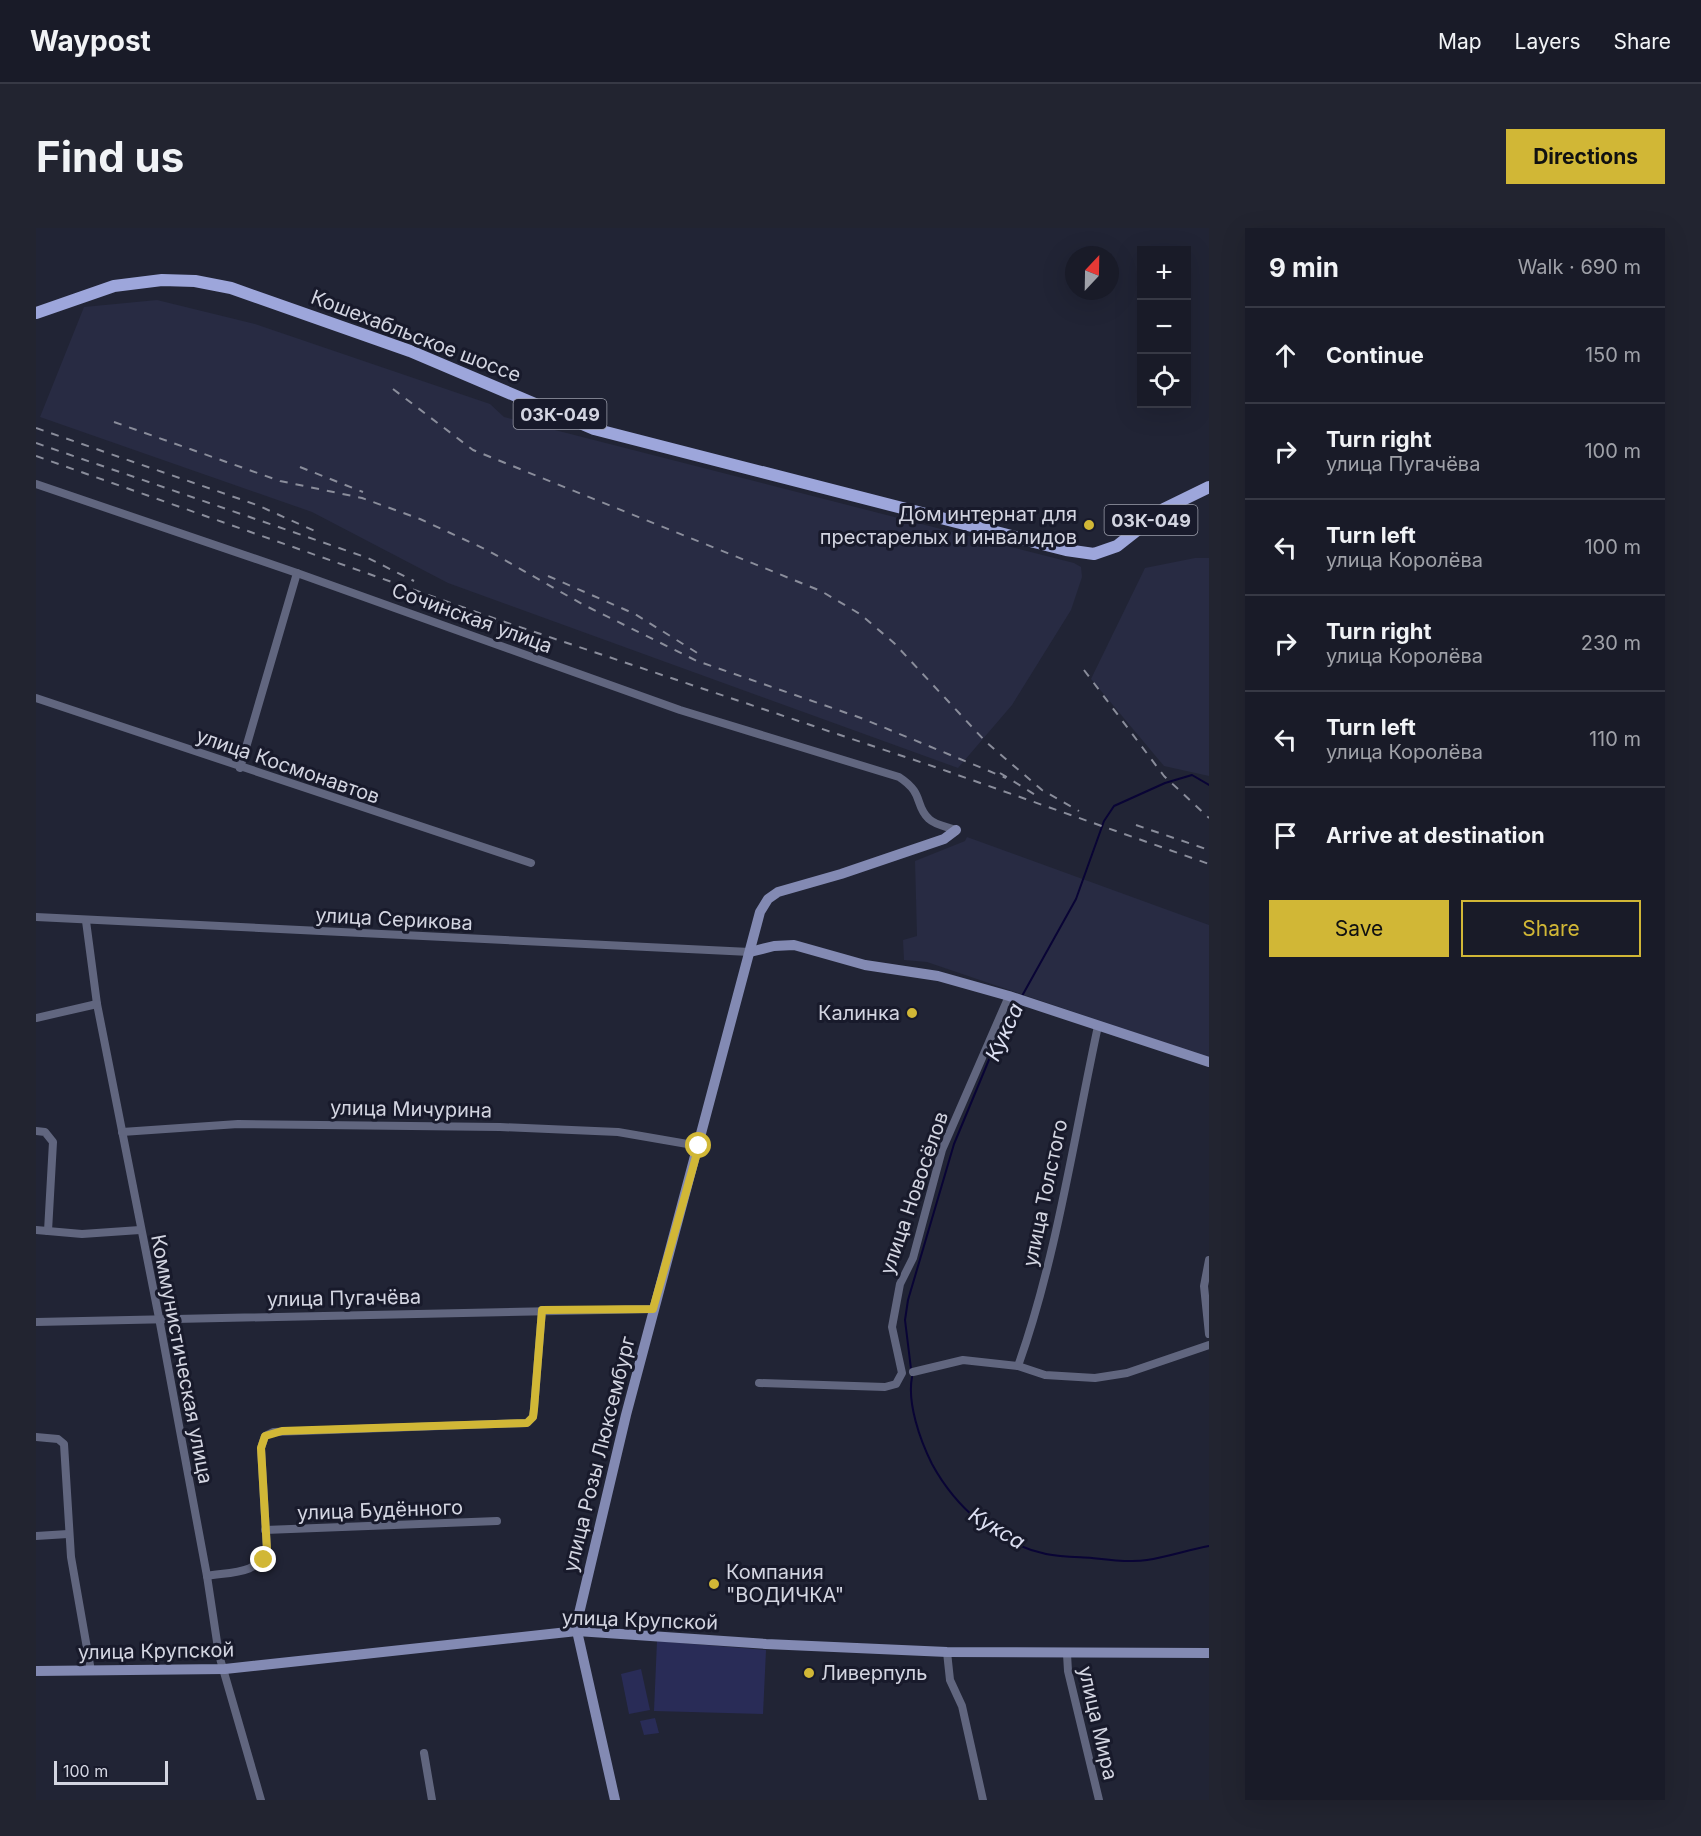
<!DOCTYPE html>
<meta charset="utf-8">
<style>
body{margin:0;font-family:Inter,sans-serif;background:#222430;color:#f1f3f6}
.controls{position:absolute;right:18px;top:18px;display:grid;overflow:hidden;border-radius:0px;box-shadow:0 6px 24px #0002}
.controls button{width:54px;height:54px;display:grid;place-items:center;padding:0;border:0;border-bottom:2px solid #373945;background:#191b28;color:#f1f3f6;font:30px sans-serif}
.compass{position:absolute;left:1029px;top:18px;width:54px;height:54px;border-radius:50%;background:#191b28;box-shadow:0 6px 24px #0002;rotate:22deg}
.scale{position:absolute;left:18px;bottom:15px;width:114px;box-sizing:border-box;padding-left:6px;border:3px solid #d3d5e1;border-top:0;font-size:16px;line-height:21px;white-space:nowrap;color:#d3d5e1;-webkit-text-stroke:4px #181a2b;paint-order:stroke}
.stop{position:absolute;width:18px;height:18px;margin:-14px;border:4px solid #d1b736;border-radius:50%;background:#fff}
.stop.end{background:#d1b736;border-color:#fff;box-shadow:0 2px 6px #0008}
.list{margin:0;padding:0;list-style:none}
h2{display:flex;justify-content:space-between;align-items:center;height:78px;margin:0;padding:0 24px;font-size:26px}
h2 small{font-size:20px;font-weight:400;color:#9fa1a8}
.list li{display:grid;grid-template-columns:39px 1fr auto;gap:18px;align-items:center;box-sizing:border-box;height:96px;padding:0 24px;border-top:2px solid #373945}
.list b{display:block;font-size:22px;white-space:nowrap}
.list p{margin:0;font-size:20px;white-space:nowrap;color:#9fa1a8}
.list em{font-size:20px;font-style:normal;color:#9fa1a8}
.actions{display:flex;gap:12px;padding:18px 24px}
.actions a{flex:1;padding:14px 0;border:2px solid #d1b736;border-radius:0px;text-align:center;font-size:21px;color:#d1b736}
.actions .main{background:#d1b736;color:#111}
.icon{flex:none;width:33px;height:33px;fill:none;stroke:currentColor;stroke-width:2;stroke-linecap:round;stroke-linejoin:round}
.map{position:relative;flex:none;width:1173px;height:1572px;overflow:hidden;border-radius:0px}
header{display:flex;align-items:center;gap:36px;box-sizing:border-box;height:84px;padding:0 30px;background:#191b28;border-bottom:2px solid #373945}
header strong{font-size:28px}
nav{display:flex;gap:33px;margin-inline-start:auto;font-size:21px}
.intro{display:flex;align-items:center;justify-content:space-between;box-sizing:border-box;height:144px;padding:0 36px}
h1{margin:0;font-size:42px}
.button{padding:15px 27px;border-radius:0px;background:#d1b736;color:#111;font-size:21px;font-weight:700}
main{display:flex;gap:36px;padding:0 36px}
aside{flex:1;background:#191b28;border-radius:0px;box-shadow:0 6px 24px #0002}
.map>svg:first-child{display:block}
.built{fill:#282b43}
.green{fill:#292c57}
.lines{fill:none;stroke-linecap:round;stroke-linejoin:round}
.stream{stroke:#090435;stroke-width:2}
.street{stroke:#61667f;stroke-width:8}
.secondary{stroke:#838ab3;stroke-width:10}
.primary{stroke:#9da6db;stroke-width:12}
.rail{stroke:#8a8d9b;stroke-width:2;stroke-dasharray:8 8;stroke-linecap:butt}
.route{stroke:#d1b736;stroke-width:8}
.poi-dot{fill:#d1b736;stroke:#181a2b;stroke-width:2}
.labels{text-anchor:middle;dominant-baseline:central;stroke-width:6;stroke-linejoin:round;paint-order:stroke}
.shield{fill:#181a2b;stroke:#9b9daa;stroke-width:1.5}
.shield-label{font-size:18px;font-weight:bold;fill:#d3d5e1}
.street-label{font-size:20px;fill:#d3d5e1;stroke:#181a2b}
.poi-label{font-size:20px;fill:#d3d5e1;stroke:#181a2b;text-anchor:end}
.water-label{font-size:21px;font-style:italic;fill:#dee1f3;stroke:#181a2b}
</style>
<header>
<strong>Waypost</strong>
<nav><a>Map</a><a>Layers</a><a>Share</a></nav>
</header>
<div class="intro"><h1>Find us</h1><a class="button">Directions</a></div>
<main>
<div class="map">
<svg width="1173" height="1572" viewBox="0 0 1173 1572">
<rect width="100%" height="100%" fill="#212435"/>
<g class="built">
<path d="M121,72L219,96L454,176L468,189L1038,335L1045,339L1046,349L1035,382L976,477L922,540L412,355L276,284L4,189L48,79Z"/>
<path d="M1159,330H1173V548L1128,538L1055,451L1109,340Z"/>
<path d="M931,609L1173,697V830L891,734L868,732L867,712L881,708L879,633L929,613Z"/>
</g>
<g class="green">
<path d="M621,1413L730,1422L727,1486L618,1483Z"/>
<path d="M605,1441L614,1482L593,1486L585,1446Z"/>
<path d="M619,1490L623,1505L608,1507L604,1493Z"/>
</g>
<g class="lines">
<g class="stream">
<path d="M986,768L1040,671L1068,593L1078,578L1129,555L1156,547L1173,557"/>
<path d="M875,1141L869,1092L872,1072L918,916L957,822L980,775"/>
<path d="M876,1149C871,1175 884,1212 896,1236C920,1280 960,1315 1010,1326C1025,1329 1041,1329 1056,1330C1073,1332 1094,1335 1111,1332C1131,1329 1152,1322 1173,1318"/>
</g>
<g class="street">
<path d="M0,256L261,345L644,482L863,549C889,566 878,577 893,591C899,597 912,599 920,602"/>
<path d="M0,470L495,635"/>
<path d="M204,540L261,345"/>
<path d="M0,689L714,724"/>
<path d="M50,693L61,776L123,1090L171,1348L183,1427L225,1572"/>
<path d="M0,790L61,776"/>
<path d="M0,903L9,904L17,914L12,1003"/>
<path d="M86,904L202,896L464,899L582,904L663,918"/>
<path d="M0,1002L46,1006L104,1002"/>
<path d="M1173,1032L1168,1058L1173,1106"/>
<path d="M0,1094L617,1081"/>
<path d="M982,1138C1020,1032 1038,909 1062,798"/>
<path d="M877,1144L927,1132L982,1138L1009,1147L1059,1150L1091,1145L1173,1117"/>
<path d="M723,1155L849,1159L860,1156L866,1145L856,1099L864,1056L877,1030L906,922L973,768"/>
<path d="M0,1209L22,1211L28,1216L35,1329L55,1443"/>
<path d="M229,1302L461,1293"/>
<path d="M0,1308L32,1306"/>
<path d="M171,1348C193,1344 224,1346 231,1322L225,1220L229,1208L237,1204L491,1195L497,1189L498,1181L506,1082"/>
<path d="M911,1424L914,1452L926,1478L947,1572"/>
<path d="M1031,1426L1032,1443L1063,1572"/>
<path d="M388,1525L396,1572"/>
</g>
<g class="secondary">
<path d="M714,724L738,718L758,717L829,737L902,748L973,768L1173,834"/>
<path d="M0,1443L189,1441L541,1403L730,1416L911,1424L1173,1425"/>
<path d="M579,1572L541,1403V1394L590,1187L724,684L732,671L742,664L805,646L908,611L920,602"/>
</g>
<path class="primary" d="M0,85L78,58L126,52L159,53L195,60L374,123L558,201L1030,322L1058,326L1081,318L1128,281L1173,259"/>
<g class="rail">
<path d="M357,161L437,222L785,363L824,386L858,415L950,514L1006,562L1043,583"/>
<path d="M78,194L244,253L326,270L384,291L451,322L546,376L661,433L825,490L970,550"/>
<path d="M0,200L221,277L281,304"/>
<path d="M0,215L332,330L378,353"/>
<path d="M0,228L463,392L902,540L1173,636"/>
<path d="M264,239L327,264"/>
<path d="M512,348L599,386L663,426"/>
<path d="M1048,442L1128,548L1173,590"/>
<path d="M964,545L1001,568"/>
<path d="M1100,597L1173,622"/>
</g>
</g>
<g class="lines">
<path class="route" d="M228,1332L231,1322L225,1220L229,1208L246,1203L491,1195L497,1189L498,1181L506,1082L617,1081L663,918"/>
</g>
<g class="poi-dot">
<circle cx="1053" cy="297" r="6"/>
<circle cx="876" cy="785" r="6"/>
<circle cx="678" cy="1356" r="6"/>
<circle cx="773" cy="1445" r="6"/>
</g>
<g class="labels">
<g class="shield">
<rect x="477.5" y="171" width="93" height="30" rx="4.5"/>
<rect x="1068.5" y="277" width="93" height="30" rx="4.5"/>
</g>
<g class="shield-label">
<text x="524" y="186">03К-049</text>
<text x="1115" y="292">03К-049</text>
</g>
<g class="street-label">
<text transform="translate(380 108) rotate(21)">Кошехабльское шоссе</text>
<text transform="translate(436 390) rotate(20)">Сочинская улица</text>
<text transform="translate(252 538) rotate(19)">улица Космонавтов</text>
<text transform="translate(358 691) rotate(3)">улица Серикова</text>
<text transform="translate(375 881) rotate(1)">улица Мичурина</text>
<text transform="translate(878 965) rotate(-71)">улица Новосёлов</text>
<text transform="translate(1009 965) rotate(-78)">улица Толстого</text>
<text transform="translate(308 1070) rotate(-1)">улица Пугачёва</text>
<text transform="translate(146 1131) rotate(79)">Коммунистическая улица</text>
<text transform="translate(563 1226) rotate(-76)">улица Розы Люксембург</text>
<text transform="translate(344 1282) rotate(-2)">улица Будённого</text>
<text transform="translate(604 1392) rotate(2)">улица Крупской</text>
<text transform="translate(120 1423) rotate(-1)">улица Крупской</text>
<text transform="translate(1062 1495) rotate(77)">улица Мира</text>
</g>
<g class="poi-label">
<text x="1041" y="286">Дом интернат для<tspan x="1041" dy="23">престарелых и инвалидов</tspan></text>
<text x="864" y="785">Калинка</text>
<text x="690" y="1344" text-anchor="start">Компания<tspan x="690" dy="23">"ВОДИЧКА"</tspan></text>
<text x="785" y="1445" text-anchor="start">Ливерпуль</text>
</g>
<g class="water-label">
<text transform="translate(968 804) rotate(-65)">Кукса</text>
<text transform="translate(961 1300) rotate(31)">Кукса</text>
</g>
</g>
</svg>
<div class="controls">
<button>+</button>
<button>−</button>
<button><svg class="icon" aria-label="locate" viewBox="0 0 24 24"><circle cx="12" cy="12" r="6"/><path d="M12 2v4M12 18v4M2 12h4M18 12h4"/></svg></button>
</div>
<svg class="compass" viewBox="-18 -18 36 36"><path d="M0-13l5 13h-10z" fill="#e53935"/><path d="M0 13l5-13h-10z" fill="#9fa1a8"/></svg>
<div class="scale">100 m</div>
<div class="stop" style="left:663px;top:918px"></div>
<div class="stop end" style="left:228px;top:1332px"></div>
</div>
<aside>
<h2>9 min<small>Walk · 690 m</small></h2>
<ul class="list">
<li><svg class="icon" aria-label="ahead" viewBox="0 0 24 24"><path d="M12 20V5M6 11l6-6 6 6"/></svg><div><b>Continue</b></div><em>150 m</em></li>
<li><svg class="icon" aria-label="right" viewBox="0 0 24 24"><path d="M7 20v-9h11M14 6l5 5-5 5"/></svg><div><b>Turn right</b><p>улица Пугачёва</p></div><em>100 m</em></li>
<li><svg class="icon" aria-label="left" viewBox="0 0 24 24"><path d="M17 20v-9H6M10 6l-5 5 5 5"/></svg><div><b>Turn left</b><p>улица Королёва</p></div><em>100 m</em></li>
<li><svg class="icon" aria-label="right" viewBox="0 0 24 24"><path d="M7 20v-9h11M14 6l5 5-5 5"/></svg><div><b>Turn right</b><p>улица Королёва</p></div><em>230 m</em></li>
<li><svg class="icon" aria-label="left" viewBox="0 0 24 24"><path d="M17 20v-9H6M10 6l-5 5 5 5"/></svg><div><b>Turn left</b><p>улица Королёва</p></div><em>110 m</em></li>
<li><svg class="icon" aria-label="arrive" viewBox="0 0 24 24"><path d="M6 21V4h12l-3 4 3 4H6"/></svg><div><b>Arrive at destination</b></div></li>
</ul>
<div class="actions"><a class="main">Save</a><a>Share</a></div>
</aside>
</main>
